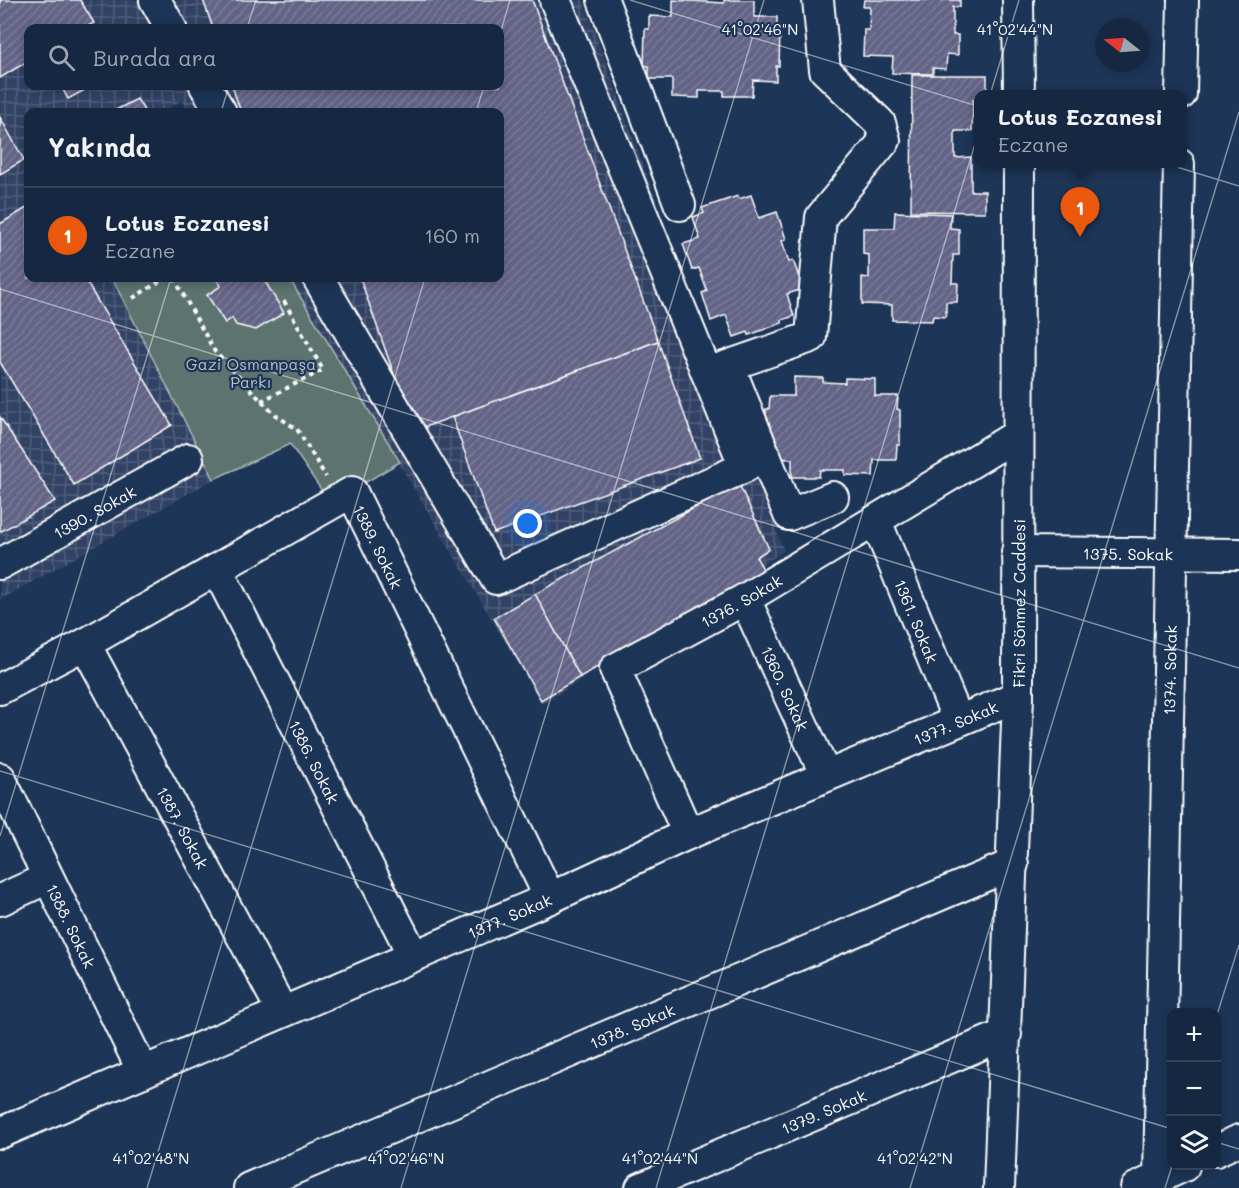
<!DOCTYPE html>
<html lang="tr">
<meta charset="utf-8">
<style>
body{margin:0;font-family:Mali,sans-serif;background:#23344c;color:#f1f3f6}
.controls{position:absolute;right:18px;bottom:18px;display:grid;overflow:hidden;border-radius:12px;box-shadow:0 3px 9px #0003}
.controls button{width:54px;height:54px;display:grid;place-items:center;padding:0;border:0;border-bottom:2px solid #35445a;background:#162841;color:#f1f3f6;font:30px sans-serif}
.compass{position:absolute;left:1095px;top:18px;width:54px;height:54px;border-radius:50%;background:#162841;box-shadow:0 3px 9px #0003;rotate:287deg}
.you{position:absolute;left:528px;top:524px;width:21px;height:21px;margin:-15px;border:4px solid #fff;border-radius:50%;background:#1a73e8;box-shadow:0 0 0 9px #1a73e833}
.badge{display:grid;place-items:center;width:39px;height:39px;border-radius:50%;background:#ea580c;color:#fff;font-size:20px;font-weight:700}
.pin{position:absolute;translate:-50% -50px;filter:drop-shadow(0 2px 3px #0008)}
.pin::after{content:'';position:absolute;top:32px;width:21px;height:18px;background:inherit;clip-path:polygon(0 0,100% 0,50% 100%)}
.popup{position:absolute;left:974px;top:90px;width:213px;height:78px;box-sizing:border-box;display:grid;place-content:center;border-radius:12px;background:#162841;filter:drop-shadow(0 2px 4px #0005);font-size:20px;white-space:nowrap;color:#9ea6b1}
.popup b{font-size:22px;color:#f1f3f6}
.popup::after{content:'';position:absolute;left:50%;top:100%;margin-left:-12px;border:12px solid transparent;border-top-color:#162841}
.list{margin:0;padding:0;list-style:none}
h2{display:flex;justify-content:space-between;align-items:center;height:78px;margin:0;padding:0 24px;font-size:26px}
h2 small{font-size:20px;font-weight:400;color:#9ea6b1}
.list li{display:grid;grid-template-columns:39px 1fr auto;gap:18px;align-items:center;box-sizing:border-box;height:96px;padding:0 24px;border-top:2px solid #35445a}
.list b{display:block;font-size:22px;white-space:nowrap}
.list p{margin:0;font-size:20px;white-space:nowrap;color:#9ea6b1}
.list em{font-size:20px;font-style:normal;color:#9ea6b1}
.icon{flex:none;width:33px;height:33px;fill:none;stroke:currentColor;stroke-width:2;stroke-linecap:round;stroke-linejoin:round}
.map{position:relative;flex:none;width:1239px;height:1188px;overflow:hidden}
.search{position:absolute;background:#162841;box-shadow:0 3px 9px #0003;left:24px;top:24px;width:480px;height:66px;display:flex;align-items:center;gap:15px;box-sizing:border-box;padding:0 21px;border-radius:12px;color:#9ea6b1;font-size:22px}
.panel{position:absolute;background:#162841;box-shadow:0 3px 9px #0003;left:24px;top:108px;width:480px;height:174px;border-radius:12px}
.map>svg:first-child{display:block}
.industrial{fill:url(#industrial-grid);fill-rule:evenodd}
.green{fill:#5b7370;stroke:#adb9b8;stroke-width:1.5}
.building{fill:url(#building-hatch);stroke:#fff;stroke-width:1.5}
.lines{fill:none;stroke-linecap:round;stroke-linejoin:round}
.minor-casing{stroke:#fff;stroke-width:34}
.path{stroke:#fff;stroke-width:4;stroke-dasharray:4.5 4.5;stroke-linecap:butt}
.minor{stroke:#1d3557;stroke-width:30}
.ticks{fill:none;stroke:#fff;stroke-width:1.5;stroke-opacity:0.45}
.labels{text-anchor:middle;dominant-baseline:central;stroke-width:4.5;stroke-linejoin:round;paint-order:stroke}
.park-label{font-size:16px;fill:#b5c0bf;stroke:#1d3557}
.street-label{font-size:16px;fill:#fff;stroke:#1d3557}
.ticks-label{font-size:15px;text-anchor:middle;fill:#fff;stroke:#1d3557;stroke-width:4.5;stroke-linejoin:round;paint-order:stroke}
</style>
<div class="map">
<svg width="1239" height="1188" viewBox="0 0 1239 1188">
<defs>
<pattern id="industrial-grid" width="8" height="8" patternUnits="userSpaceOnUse" patternTransform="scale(1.5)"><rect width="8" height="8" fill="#324365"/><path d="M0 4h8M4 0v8" fill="none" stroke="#515f7c"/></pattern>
<pattern id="building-hatch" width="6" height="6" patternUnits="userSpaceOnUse" patternTransform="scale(1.5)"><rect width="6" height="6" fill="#626386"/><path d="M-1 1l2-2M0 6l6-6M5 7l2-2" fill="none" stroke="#7a7a98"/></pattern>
</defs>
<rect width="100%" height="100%" fill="#1d3557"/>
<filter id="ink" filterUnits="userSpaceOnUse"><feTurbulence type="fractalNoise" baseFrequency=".0167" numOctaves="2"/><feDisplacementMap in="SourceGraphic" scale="12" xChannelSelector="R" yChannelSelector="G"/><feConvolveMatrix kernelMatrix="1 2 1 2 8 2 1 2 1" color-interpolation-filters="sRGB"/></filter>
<g filter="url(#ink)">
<path class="industrial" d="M0,0H583L784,551L542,704L289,278H500V112H190L182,100L162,112H28V278H112L214,479L0,600ZM28,28H500V86H28Z"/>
<path class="green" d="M112,278H289L400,462L361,485L324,494L290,444L214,479Z"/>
<g class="building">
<path d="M0,0H80L94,23L84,28H28V61L0,78Z"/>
<path d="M203,0H532L658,341L414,431L360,278H500V112H241L232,86H500V28H213Z"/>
<path d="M673,0L724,3V0H754V17H777V30H780L779,66H776V81L753,80L752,96H724V91H699V98L672,97V79H649V66H644L645,29H649V16L673,17Z"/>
<path d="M864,0H960V7H953V35H958V55L947,54L946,69L933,68V74L892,73L893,57L863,56L864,30H869L870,7H863Z"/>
<path d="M912,75H987V94H978V100H973L972,131H955V158L971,157V191H985V212L911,211Z"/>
<path d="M61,86H92L68,99Z"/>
<path d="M137,99L145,112H112Z"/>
<path d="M0,117L24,160L0,174Z"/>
<path d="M751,195L759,218L777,212L786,239L782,241L789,262L793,260L803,289L787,294L794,316L782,320V323L749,335L748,332L734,337L726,315L711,321L702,293L707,291L699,268L692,270L683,244L700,239L693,217L704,213L702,208L738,196L739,199Z"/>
<path d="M28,207V278H84L172,425L74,485L0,362V224Z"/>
<path d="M895,212L951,214L950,228L959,229V255H953L952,283H958L957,302H946V317L933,316L932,321L892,320V305L862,304V277L869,278V255L863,254V228H894Z"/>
<path d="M216,278H263L284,313L256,330L236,325L232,318L225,323L207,295L221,286Z"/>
<path d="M658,341L700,458L494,533L452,417Z"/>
<path d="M794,377L823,378V382L845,383V378L875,379V396H898L897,409L900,410V445H897L896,460H874L873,476L845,475V470H820L819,477H792V459L770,458L765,446L766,409H769L770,396H794Z"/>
<path d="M0,417L55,501L0,532Z"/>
<path d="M739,484L769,549L756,557L765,572L580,677L535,594Z"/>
<path d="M535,594L580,677L541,700L494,618Z"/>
</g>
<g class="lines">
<defs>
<g id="minor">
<path d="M155,0L171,28"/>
<path d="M603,0L680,205"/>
<path d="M1018,0L1019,94"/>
<path d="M205,86L221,112"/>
<path d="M1181,94L1183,0"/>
<path d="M318,278L496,579L745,467L555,0"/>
<path d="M729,366L789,515L833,497"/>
<path d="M707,373L811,337L821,217L885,140L880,123L825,70L818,0"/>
<path id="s1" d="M876,521L958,720"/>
<path id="s2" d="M1017,552L1239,554"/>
<path id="s3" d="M0,564L188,459"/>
<path id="s4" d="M217,569L413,955"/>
<path id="s5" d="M745,599L826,776"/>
<path id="s6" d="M85,644L282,1011"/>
<path id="s7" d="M0,689L85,644L352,492L550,898"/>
<path id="s8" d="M0,778L143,1072"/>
<path id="s9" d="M688,834L615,669L745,599L1017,435"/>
<path d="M0,900L48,878"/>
<path id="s10" d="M0,1133L550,898L688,834L1018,696"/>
<path d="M1216,1151L1239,1140"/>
<path id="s11" d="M1159,1177L1179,164"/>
<path id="s12" d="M249,1188L1013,864"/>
<path id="s13" d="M641,1188L1006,1034"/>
<path id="s14" d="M999,1188L1018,696L1019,164"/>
<path d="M1136,1188L1184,1166"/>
</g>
</defs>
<use href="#minor" class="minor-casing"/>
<g class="path">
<path d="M174,278L215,352L274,414L297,429L326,477"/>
<path d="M133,298L165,278"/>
<path d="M261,401L323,370L284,301"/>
</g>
<use href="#minor" class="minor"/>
</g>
</g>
<path class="ticks" d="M630,0L1239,186M0,4L1,0M247,28L256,0M500,34L510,0M221,112L229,86M476,112L484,86M0,289L1239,668M0,771L1172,1129M0,836L171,278M1216,1018L1239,945M1216,1142L1239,1149M147,1188L425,278M401,1188L764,0M656,1188L1019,0M910,1188L1239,112M1165,1188L1172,1166"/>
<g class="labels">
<g class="park-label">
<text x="251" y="363">Gazi Osmanpaşa<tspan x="251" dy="18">Parkı</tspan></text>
</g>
<g class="street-label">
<text stroke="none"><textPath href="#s3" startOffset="108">1390. Sokak</textPath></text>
<text stroke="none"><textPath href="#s7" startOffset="464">1389. Sokak</textPath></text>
<text stroke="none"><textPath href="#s2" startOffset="111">1375. Sokak</textPath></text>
<text stroke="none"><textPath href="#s9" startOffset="324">1376. Sokak</textPath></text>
<text stroke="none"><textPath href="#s14" startOffset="585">Fikri Sönmez Caddesi</textPath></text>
<text stroke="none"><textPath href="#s1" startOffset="108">1361. Sokak</textPath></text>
<text stroke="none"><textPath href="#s11" startOffset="507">1374. Sokak</textPath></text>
<text stroke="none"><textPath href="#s5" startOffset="98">1360. Sokak</textPath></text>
<text stroke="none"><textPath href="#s10" startOffset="1040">1377. Sokak</textPath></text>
<text stroke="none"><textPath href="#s4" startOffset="216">1386. Sokak</textPath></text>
<text stroke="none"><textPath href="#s6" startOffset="208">1387. Sokak</textPath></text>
<text stroke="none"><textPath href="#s10" startOffset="554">1377. Sokak</textPath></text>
<text stroke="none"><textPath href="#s8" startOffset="164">1388. Sokak</textPath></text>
<text stroke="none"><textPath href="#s12" startOffset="416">1378. Sokak</textPath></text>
<text stroke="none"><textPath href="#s13" startOffset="198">1379. Sokak</textPath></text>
</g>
</g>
<g class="ticks-label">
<text x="760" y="35">41°02'46"N</text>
<text x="1015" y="35">41°02'44"N</text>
<text x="151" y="1164">41°02'48"N</text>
<text x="406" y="1164">41°02'46"N</text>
<text x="660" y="1164">41°02'44"N</text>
<text x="915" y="1164">41°02'42"N</text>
</g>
</svg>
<div class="controls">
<button>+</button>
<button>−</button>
<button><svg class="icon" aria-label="layers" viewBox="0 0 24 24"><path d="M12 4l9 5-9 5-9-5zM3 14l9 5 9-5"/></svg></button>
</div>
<svg class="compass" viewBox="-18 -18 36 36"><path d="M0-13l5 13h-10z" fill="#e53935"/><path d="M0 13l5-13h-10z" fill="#9ea6b1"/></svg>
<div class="you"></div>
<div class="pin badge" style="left:1080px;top:237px">1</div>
<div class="popup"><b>Lotus Eczanesi</b>Eczane</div>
<div class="search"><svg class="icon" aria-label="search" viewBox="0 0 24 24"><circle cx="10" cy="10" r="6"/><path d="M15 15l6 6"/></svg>Burada ara</div>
<section class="panel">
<h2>Yakında<small></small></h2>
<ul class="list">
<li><span class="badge">1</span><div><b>Lotus Eczanesi</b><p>Eczane</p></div><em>160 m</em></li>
</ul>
</section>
</div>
